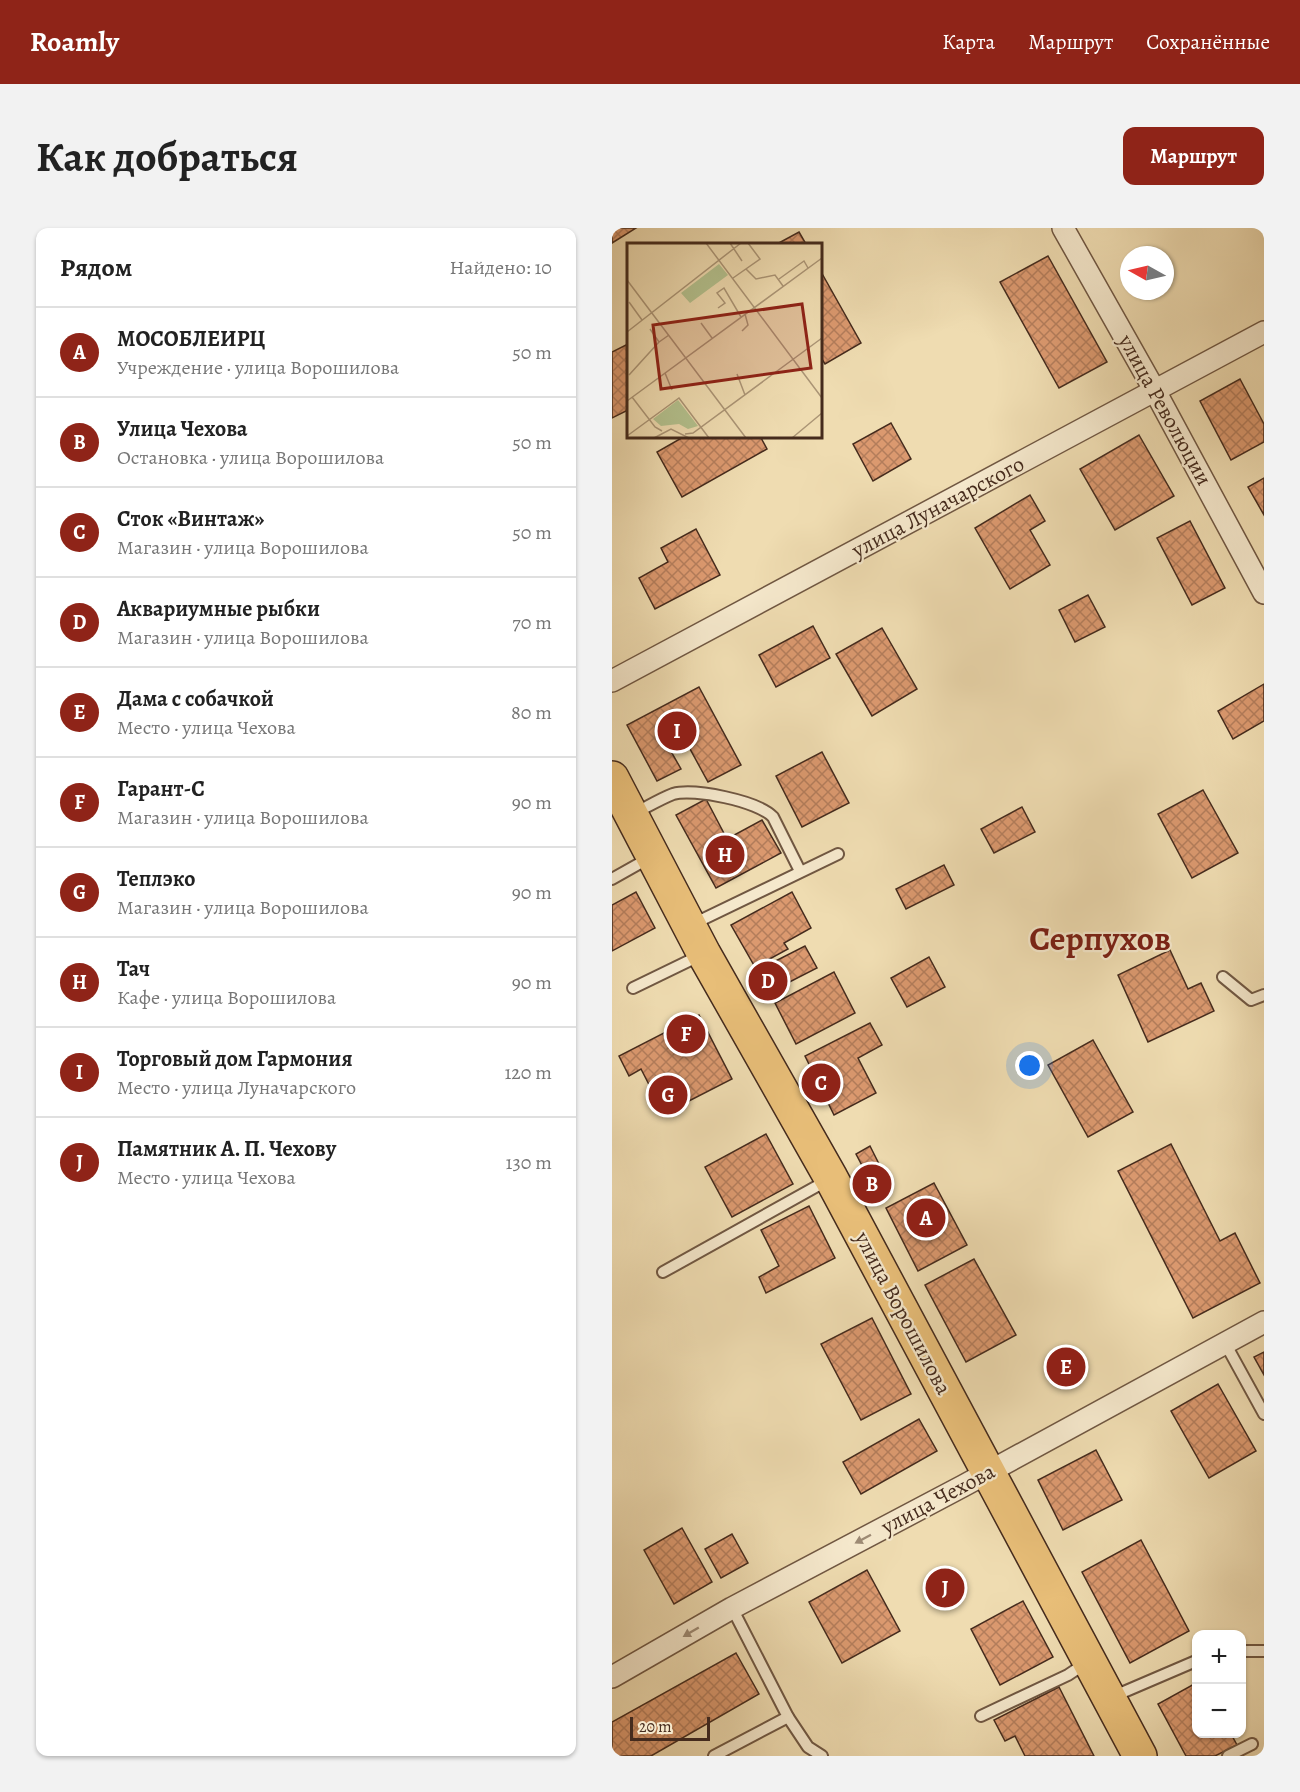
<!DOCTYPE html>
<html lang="ru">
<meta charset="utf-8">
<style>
body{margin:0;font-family:Alegreya,serif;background:#f2f2f2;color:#222}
.controls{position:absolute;right:18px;bottom:18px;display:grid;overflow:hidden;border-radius:12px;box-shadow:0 2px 4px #0004}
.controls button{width:54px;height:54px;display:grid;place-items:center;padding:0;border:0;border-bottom:2px solid #e0e0e0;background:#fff;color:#222;font:30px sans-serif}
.compass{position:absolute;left:508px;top:18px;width:54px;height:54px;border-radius:50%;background:#fff;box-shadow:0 2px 4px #0004;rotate:278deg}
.scale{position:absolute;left:18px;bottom:15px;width:80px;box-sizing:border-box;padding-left:6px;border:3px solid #452b1d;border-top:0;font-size:16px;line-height:21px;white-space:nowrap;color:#452b1d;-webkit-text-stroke:4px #f5e8cc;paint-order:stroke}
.you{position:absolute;left:418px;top:838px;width:21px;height:21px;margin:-15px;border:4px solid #fff;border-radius:50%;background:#1a73e8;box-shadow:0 0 0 9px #1a73e833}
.badge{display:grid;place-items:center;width:39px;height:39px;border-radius:50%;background:#8f2418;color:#fff;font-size:20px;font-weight:700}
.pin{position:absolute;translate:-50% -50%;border:3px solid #fff;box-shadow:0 2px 6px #0006}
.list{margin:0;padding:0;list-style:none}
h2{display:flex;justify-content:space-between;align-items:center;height:78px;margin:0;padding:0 24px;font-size:26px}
h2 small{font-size:20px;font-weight:400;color:#767676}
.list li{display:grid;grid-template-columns:39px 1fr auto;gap:18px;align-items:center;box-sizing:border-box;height:90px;padding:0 24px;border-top:2px solid #e0e0e0}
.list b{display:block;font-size:22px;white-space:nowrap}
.list p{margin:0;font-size:20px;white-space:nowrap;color:#767676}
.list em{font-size:20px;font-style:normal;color:#767676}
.map{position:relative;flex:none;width:652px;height:1528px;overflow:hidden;border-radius:12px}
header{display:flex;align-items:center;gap:36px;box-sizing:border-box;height:84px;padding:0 30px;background:#8f2418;color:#fff}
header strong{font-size:28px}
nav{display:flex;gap:33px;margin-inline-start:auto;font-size:21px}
.intro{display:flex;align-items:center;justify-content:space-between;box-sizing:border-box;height:144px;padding:0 36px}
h1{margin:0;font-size:42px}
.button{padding:15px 27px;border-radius:12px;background:#8f2418;color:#fff;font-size:21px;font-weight:700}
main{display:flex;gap:36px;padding:0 36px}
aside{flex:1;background:#fff;border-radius:12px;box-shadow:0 2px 4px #0004}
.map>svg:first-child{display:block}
.building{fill:url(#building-cross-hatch);stroke:#452b1d;stroke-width:1.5}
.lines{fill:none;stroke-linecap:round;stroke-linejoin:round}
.service-casing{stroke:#705742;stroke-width:14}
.minor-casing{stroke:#705742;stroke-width:24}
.primary-casing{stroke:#452b1d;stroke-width:36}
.service{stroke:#f5e8cc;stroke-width:10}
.minor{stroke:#f5e8cc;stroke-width:21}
.primary{stroke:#e8be78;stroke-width:33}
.oneway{fill:#9d8a74}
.labels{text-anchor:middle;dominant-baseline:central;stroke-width:4.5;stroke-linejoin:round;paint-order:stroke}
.street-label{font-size:22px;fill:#452b1d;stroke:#f5e8cc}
.town-label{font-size:34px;font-weight:bold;fill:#7a1f14;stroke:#f5e8cc}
.inset-road{fill:none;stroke:#ab9576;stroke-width:1.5}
.view{fill:#8f2418;fill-opacity:0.15;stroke:#8f2418;stroke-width:3}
.inset-edge{fill:none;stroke:#452b1d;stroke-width:3}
</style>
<header>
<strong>Roamly</strong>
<nav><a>Карта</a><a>Маршрут</a><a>Сохранённые</a></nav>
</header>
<div class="intro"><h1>Как добраться</h1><a class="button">Маршрут</a></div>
<main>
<aside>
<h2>Рядом<small>Найдено: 10</small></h2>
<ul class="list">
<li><span class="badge">A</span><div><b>МОСОБЛЕИРЦ</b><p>Учреждение · улица Ворошилова</p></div><em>50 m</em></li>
<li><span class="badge">B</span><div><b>Улица Чехова</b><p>Остановка · улица Ворошилова</p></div><em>50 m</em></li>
<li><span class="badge">C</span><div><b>Сток «Винтаж»</b><p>Магазин · улица Ворошилова</p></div><em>50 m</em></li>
<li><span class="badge">D</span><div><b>Аквариумные рыбки</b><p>Магазин · улица Ворошилова</p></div><em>70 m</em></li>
<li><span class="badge">E</span><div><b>Дама с собачкой</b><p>Место · улица Чехова</p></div><em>80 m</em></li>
<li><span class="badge">F</span><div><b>Гарант-С</b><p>Магазин · улица Ворошилова</p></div><em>90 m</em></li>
<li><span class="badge">G</span><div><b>Теплэко</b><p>Магазин · улица Ворошилова</p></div><em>90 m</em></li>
<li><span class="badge">H</span><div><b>Тач</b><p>Кафе · улица Ворошилова</p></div><em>90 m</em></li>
<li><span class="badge">I</span><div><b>Торговый дом Гармония</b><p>Место · улица Луначарского</p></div><em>120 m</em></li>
<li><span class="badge">J</span><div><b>Памятник А. П. Чехову</b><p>Место · улица Чехова</p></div><em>130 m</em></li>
</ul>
</aside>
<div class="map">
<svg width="652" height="1528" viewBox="0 0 652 1528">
<defs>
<pattern id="building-cross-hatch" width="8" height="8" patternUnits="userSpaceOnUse" patternTransform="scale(1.5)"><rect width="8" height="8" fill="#db996f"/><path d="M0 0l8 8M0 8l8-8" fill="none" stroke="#b37d5b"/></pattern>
</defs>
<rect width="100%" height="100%" fill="#efdcb1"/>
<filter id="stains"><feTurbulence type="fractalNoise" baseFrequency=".00333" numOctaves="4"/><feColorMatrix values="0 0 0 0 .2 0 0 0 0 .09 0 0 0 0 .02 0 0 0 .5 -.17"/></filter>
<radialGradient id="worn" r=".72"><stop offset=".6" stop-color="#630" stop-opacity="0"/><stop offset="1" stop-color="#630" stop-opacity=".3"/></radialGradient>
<g class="building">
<path d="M0,0H24L0,15Z"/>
<path d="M187,4L194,16H165Z"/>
<path d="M436,28L495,134L447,160L388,54Z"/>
<path d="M208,42L249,115L213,136L208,128Z"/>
<path d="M16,116V182L0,190V124Z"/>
<path d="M628,151L652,196V214L619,232L588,173Z"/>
<path d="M279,195L299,231L261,253L241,216Z"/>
<path d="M527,207L562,268L503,302L468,241Z"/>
<path d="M73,208H148L155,221L70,269L45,224Z"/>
<path d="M652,250V287L636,259Z"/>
<path d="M418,267L433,293L418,302L438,337L398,361L363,300Z"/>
<path d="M578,293L613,360L580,377L545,310Z"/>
<path d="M84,301L108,347L43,381L27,350L56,334L49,320Z"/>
<path d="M476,367L493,399L463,414L447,382Z"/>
<path d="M201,398L218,430L164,459L147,427Z"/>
<path d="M270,400L305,461L260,488L224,426Z"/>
<path d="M652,456V493L621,511L606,483Z"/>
<path d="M87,459L129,537L96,554L72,510L56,518L69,541L45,553L15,497Z"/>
<path d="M210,524L237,575L190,599L164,548Z"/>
<path d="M591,562L626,625L580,650L546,586Z"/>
<path d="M94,571L115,611L150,592L169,625L104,660L64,587Z"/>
<path d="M410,579L423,604L382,625L369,601Z"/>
<path d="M332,637L342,657L294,681L284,661Z"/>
<path d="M24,664L43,700L0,723V677Z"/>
<path d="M180,664L199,700L172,715L176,721L143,739L119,697Z"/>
<path d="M193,718L205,740L156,765L144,743Z"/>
<path d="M558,722L576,761L589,755L602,783L536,814L506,747Z"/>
<path d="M317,729L333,759L295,779L279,750Z"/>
<path d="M222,744L243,785L184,816L163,775Z"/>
<path d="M87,787L120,851L73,875L70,870L49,880L29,841L17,848L7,828Z"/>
<path d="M258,795L270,817L246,830L264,865L222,887L193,828Z"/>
<path d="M481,812L521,884L476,909L436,837Z"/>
<path d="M154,906L181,956L120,989L93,939Z"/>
<path d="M559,916L608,1013L623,1005L648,1055L581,1090L506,943Z"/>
<path d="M258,918L269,940L255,947L244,926Z"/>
<path d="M322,955L355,1017L306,1043L274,980Z"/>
<path d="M197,978L223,1030L154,1065L147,1049L167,1038L149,1002Z"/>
<path d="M362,1031L404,1107L354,1134L313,1057Z"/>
<path d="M260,1090L299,1166L249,1192L209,1116Z"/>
<path d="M652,1124V1147L642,1129Z"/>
<path d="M606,1156L644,1223L597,1250L559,1183Z"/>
<path d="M307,1191L325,1223L249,1266L231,1234Z"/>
<path d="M484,1222L510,1272L451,1302L426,1252Z"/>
<path d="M70,1300L100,1354L62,1376L32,1322Z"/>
<path d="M120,1306L136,1335L109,1350L93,1321Z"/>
<path d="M529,1312L577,1403L518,1435L470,1344Z"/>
<path d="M255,1342L288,1403L230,1435L197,1374Z"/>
<path d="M411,1373L441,1429L388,1457L359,1401Z"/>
<path d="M124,1425L147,1466L39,1528H0V1494Z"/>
<path d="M584,1455V1506H619L625,1517L603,1528H574L546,1476Z"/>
<path d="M447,1459L482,1528H413L403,1508L393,1513L382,1492Z"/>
</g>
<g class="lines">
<defs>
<g id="service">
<path d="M23,585C35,579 48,571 61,566C82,560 146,573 161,589L188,643"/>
<path d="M0,651L39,629"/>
<path d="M81,696L226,626"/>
<path d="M611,749L639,772L652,767"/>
<path d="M21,760L89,727"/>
<path d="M51,1044L216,952"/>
<path d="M613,1115L652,1186"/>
<path d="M630,1423H652"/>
<path d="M500,1469L584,1433"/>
<path d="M369,1488L456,1447L474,1435"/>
<path d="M176,1489L196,1519L210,1528"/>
<path d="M102,1528L176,1489L120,1380"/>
<path d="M616,1528L640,1516"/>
</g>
<g id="minor">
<path d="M451,0L543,163L652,365"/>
<path d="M0,453L652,104"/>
<path d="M0,1449L120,1380L351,1258L652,1094"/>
</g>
<path id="primary" d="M0,550L92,726L219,950L528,1528"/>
</defs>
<use href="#service" class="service-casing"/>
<use href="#minor" class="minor-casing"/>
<use href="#primary" class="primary-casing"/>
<use href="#service" class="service"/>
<use href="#minor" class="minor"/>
<use href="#primary" class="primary"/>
</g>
<defs><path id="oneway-solid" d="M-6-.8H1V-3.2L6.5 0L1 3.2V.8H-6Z" transform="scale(1.5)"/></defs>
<g class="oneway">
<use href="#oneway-solid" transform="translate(251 1311) rotate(152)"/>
<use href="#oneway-solid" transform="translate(79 1404) rotate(150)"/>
</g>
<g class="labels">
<g class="street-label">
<text transform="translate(553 182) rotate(61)">улица Революции</text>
<text transform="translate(326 279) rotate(-28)">улица Луначарского</text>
<text transform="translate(291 1085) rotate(62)">улица Ворошилова</text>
<text transform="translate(326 1271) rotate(-28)">улица Чехова</text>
</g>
<g class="town-label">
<text x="488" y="710">Серпухов</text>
</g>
</g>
<g transform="translate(15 15)">
<rect width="195" height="195" fill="#efdcb1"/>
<path d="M92,21L101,32L63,60L54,50ZM51,157L71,183L61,186L52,181L34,183L26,176Z" fill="#b4c28f"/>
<path class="inset-road" d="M79,0L195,155M103,0L115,18M119,26L129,36L148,32L156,43M106,35L133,16L121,0M152,36L177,18L181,25M0,37L119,195M2,59L15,77M91,65L98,60L90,50L97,45L114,74M74,80L85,95M23,86L32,99L42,92M115,88L121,82L118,71M0,89L114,0M38,130L45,147M110,131L118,152M2,132L32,99M5,154L28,184L35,188M0,158L195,15M58,191L66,190L195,95M0,193L52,155L82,195M27,195L44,186L62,195M165,195L195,170"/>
<path class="view" d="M175,61L184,125L34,146L26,82Z"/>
<rect width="195" height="195" class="inset-edge"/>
</g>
<rect width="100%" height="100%" filter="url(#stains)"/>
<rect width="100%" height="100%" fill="url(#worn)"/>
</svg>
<div class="controls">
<button>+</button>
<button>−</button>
</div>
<svg class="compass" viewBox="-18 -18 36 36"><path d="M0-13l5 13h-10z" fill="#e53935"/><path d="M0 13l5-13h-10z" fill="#767676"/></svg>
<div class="scale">20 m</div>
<div class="you"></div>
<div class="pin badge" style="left:314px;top:990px">A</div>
<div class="pin badge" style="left:260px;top:956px">B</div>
<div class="pin badge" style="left:209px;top:855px">C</div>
<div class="pin badge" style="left:156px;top:753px">D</div>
<div class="pin badge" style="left:454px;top:1139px">E</div>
<div class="pin badge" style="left:74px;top:806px">F</div>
<div class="pin badge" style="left:56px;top:867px">G</div>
<div class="pin badge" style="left:113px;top:627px">H</div>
<div class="pin badge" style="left:65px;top:503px">I</div>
<div class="pin badge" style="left:333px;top:1360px">J</div>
</div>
</main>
